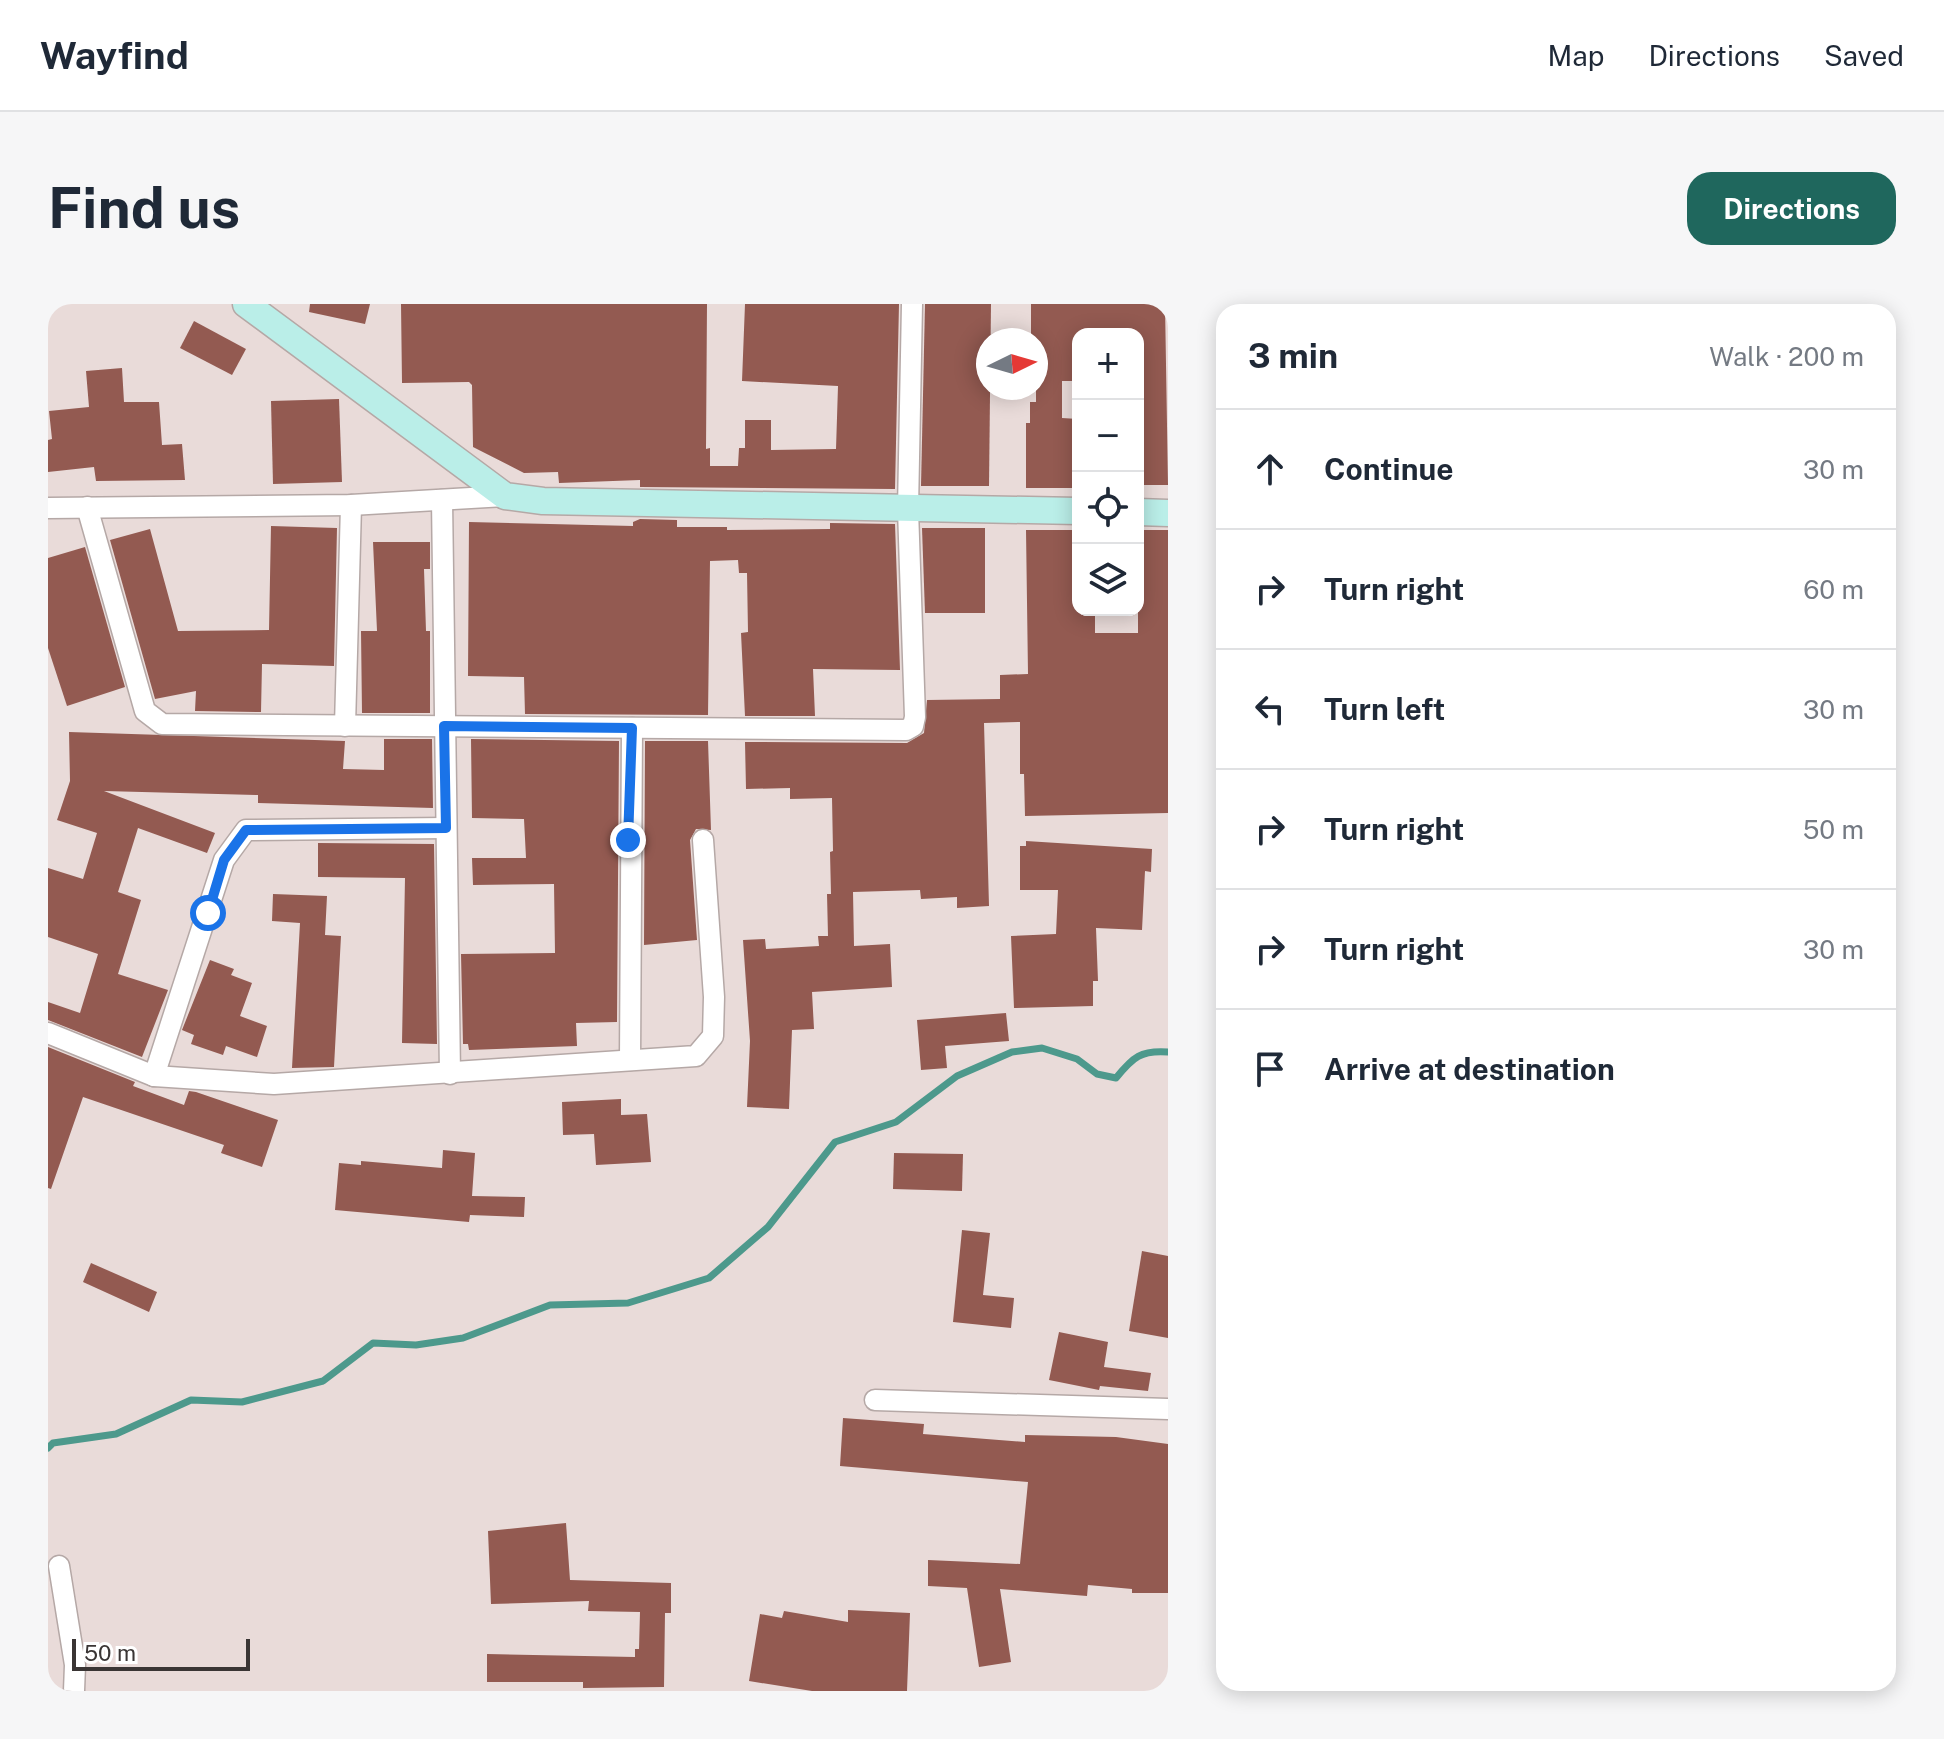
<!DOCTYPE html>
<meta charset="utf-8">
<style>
body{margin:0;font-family:"Public Sans",sans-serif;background:#f6f6f7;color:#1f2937}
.controls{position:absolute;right:24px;top:24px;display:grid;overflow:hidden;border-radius:16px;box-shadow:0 4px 20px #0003}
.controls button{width:72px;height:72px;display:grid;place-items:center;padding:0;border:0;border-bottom:2px solid #e0e1e3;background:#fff;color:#1f2937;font:40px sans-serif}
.compass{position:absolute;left:928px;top:24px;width:72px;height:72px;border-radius:50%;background:#fff;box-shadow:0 4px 20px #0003;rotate:85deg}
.scale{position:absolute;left:24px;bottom:20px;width:178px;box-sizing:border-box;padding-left:8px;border:4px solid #3a3534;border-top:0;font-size:22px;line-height:28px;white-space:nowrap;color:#3a3534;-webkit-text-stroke:6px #fff;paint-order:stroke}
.stop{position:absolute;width:24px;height:24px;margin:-18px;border:6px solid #1a73e8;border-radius:50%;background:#fff}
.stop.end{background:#1a73e8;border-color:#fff;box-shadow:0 2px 8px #0008}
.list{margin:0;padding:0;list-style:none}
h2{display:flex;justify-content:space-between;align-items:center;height:104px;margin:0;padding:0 32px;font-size:34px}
h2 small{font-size:26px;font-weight:400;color:#747a83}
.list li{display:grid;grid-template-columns:52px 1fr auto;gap:24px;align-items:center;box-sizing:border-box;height:120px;padding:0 32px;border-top:2px solid #e0e1e3}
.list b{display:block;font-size:30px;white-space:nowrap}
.list em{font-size:26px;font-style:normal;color:#747a83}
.icon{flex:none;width:44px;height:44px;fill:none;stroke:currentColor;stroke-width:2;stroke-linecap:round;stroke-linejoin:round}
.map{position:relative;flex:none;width:1120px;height:1387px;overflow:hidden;border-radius:24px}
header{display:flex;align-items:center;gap:48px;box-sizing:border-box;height:112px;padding:0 40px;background:#fff;border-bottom:2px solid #e0e1e3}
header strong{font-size:38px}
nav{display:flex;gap:44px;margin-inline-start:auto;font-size:28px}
.intro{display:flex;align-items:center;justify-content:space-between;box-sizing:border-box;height:192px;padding:0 48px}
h1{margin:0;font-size:56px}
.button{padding:20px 36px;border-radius:24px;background:#1f675d;color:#fff;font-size:28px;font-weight:700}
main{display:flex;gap:48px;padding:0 48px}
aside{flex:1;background:#fff;border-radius:24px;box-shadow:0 4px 20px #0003}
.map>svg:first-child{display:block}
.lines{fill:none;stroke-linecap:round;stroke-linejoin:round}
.stream{stroke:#4d998c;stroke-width:7}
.building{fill:#935a51}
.street-casing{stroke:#b5a8a6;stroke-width:23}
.secondary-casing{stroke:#b5a8a6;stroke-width:29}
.street{stroke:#fff;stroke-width:20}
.secondary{stroke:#baeee8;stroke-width:26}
.route{stroke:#1a73e8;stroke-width:10}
</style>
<header>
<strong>Wayfind</strong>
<nav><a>Map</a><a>Directions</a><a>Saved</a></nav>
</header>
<div class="intro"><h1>Find us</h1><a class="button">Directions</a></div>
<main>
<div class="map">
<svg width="1120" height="1387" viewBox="0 0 1120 1387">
<rect width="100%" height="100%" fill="#e9dbd9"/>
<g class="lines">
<path class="stream" d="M0,1144L5,1139L68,1130L143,1096L194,1098L275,1077L325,1039L368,1041L415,1034L502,1001L580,999L661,974L720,923L787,838L848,818L909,772L964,748L994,744L1029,755L1049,770L1068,774C1085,753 1093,746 1120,748"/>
</g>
<g class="building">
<path d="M262,0H322L317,20L261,8Z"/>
<path d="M353,0H659L658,145L662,144V162H690L691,144H697V116H723V146L788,145L790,82L694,77L697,0H851L847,185L592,183V176L511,179L510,168L476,169L425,143L424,81L421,78L354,79Z"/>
<path d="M877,0H943L941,182H873Z"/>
<path d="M983,0H1117L1120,181H1090V30H1030V77H1014V114L1030,115V184H978V119H982V98H988V36H983Z"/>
<path d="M146,17L198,45L184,71L132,44Z"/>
<path d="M74,64L76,98H111L114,141L134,140L137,176L48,177L46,163L0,168V136L4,135L1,107L41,103L38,67Z"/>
<path d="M291,95L294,178L225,180L223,97Z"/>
<path d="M592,215L629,216V223H679V226L782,225V219L847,220L852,366L765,365L767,412H697L693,329L700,328L699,269H691L690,256L662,257L660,411L477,410L476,373L420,372L421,218L585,222V218Z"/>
<path d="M223,222L289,224L286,362L214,360L213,408L147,407L148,387L107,395L62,236L102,225L130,327L221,326Z"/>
<path d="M874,224H937V309H877Z"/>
<path d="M978,226H1030V306H1047V329H1090V226H1120V509L977,512L976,470H972V418L936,419L941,602L909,604V593L873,595L872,586L805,588L806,642L842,640L844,683L764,688L766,725L744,726L741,805L699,803L702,737L695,636L717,635L718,645L771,642L770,632H780L779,590H783L782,548L785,547L784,494L742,495V484L698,485L697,438L859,439L876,429L879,396L952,395V371L980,370Z"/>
<path d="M325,238H382V265H376L378,327H382V409H314L313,327H329Z"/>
<path d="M37,243L77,383L19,402L0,344V254Z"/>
<path d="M21,428L297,437L295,465L336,466V435H384L385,504L210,499V491L56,487L167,529L159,549L90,524L70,588L93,596L70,670L120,686L94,753L0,716V698L32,709L50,650L0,633V564L35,575L49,529L9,516L22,477Z"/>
<path d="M423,435L571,437L569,718L528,719L529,742L421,746L420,740H415L413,650L507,649L506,580L425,581L424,554H478L476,515L424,514Z"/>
<path d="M597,437H660L663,526L648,525L642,536L649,636L596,641Z"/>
<path d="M978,537L1104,545L1103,568L1097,567L1094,626L1048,624L1050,677H1045V702L966,704L963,632L1008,630L1010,586H972V542H978Z"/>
<path d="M270,539L386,540L389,740L354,739L357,574L270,573Z"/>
<path d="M225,590L279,592L277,631L293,632L286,763L244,764L252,619L224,617Z"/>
<path d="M162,656L186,665L183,671L204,679L192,712L219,722L209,753L178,742L175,751L143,740L146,731L134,726Z"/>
<path d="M958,709L961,737L897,742L899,764L873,766L869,716Z"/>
<path d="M0,743L87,778L85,782L136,801L141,787L148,788L230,816L214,863L173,849L176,841L35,793L3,885L0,884Z"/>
<path d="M573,795V811L599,810L603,858L548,861L546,830L515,831L514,798Z"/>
<path d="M395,846L427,849L424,892L477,893L476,913L422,911L421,918L287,906L291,859L313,861V857L394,864Z"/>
<path d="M846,849L915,850L914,887L845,885Z"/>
<path d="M914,926L942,929L935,991L966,994L963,1024L905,1018Z"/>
<path d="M1094,947L1120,952V1034L1081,1027Z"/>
<path d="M43,959L109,988L101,1008L35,978Z"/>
<path d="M1011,1028L1060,1038L1056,1063L1103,1069L1100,1087L1052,1082L1051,1086L1001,1076Z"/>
<path d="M795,1114L876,1120L875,1130L977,1138V1131L1068,1133L1120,1140V1289H1084V1285L1040,1281L1039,1292L952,1285L963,1358L931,1363L919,1284L880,1282V1256L972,1260L980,1178L792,1162Z"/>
<path d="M518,1219L522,1276L623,1279V1309H617L616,1383L535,1384V1378H439V1350L587,1353V1345H591L592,1308L540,1307L541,1297L443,1300L440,1227Z"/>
<path d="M800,1306L862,1309L859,1387H764L701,1377L712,1310L734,1314L736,1307L800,1318Z"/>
</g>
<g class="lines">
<defs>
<g id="street">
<path d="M394,196L402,770"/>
<path d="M39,203L97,407L114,420L858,426L865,422L867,413L860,205L864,0"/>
<path d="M0,204L303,201L457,192"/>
<path d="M297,422L303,201"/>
<path d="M0,729L106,772L226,780L648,752L665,732L666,693L655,536"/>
<path d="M582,756L584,424"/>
<path d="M106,772L176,556L198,526L398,524"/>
<path d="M827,1096L1120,1105"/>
<path d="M11,1262L27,1361L26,1387"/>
</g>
<g id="secondary">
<path d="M198,0L457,192L495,197L1030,207"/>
<path d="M1090,208L1120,209"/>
</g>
</defs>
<use href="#street" class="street-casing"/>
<use href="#secondary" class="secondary-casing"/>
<use href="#street" class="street"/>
<use href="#secondary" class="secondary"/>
</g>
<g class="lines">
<path class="route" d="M160,609L176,556L198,526L398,524L396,422L584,424L580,536"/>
</g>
</svg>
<div class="controls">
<button>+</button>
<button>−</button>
<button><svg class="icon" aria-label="locate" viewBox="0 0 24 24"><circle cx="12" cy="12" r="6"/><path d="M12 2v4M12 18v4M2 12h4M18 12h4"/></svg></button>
<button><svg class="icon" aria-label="layers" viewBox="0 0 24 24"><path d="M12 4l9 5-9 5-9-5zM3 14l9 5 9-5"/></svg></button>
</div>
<svg class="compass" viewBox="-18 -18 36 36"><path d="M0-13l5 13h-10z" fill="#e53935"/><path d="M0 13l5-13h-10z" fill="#747a83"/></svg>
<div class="scale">50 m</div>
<div class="stop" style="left:160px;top:609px"></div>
<div class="stop end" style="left:580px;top:536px"></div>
</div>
<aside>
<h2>3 min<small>Walk · 200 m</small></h2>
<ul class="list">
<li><svg class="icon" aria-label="ahead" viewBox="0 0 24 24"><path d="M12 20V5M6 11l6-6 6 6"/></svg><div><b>Continue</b></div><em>30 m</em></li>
<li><svg class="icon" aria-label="right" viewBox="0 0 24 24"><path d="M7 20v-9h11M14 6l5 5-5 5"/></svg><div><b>Turn right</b></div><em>60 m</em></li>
<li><svg class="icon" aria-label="left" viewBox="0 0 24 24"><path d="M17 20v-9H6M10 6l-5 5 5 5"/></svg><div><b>Turn left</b></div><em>30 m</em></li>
<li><svg class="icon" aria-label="right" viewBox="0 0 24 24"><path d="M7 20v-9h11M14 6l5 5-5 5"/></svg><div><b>Turn right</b></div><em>50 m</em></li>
<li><svg class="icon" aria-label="right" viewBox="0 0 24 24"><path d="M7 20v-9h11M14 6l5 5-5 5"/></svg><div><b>Turn right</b></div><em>30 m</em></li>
<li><svg class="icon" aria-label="arrive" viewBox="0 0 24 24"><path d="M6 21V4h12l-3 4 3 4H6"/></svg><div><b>Arrive at destination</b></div></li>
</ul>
</aside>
</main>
